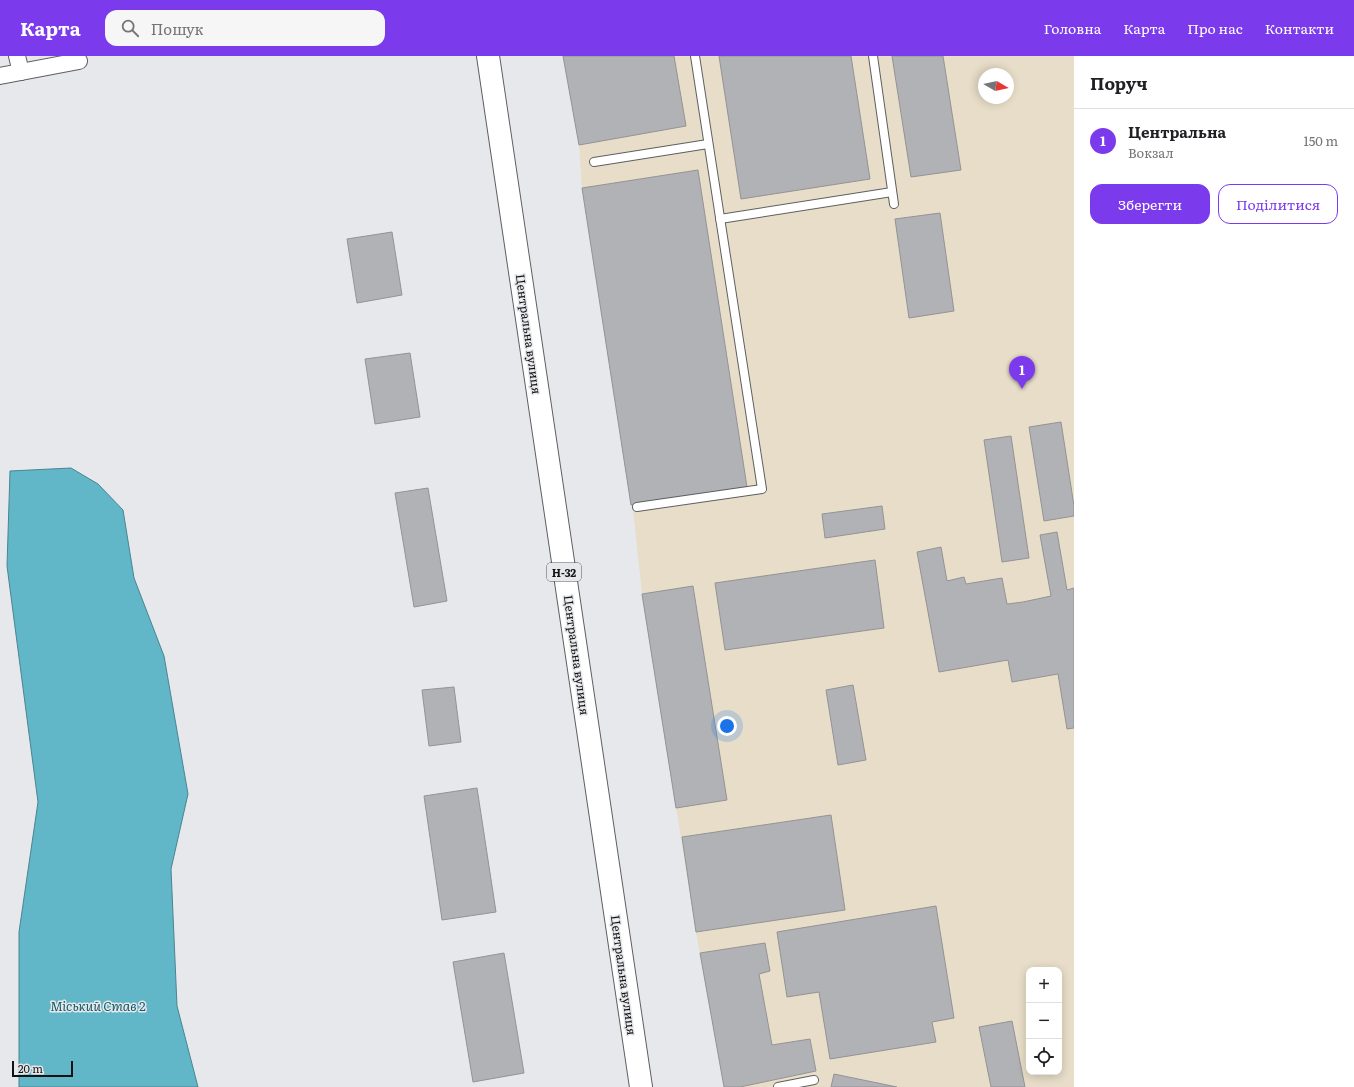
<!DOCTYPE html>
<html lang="uk">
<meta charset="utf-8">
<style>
body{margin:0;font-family:Literata,serif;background:#f6f6f6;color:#202124}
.controls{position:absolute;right:12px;bottom:12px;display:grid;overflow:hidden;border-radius:8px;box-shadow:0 2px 10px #0003}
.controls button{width:36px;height:36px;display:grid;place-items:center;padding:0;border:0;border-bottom:1px solid #e0e0e0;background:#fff;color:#202124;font:20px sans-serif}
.compass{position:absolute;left:978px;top:12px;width:36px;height:36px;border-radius:50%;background:#fff;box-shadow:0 2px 10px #0003;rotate:99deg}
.scale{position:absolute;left:12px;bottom:10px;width:61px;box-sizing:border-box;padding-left:4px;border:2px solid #121213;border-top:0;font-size:11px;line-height:14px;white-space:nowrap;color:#121213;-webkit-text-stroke:3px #e7e8eb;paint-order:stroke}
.you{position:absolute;left:727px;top:670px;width:14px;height:14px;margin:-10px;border:3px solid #fff;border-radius:50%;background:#1a73e8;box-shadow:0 0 0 6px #1a73e833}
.badge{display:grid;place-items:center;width:26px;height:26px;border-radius:50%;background:#7c3aed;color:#fff;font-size:13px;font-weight:700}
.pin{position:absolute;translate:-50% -33px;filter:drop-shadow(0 1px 2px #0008)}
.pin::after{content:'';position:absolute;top:21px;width:14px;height:12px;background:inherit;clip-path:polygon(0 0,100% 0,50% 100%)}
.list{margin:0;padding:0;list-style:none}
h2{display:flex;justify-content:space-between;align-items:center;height:52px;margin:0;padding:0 16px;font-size:17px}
h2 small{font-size:13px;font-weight:400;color:#757577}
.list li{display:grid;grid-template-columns:26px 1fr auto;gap:12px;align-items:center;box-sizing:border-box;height:64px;padding:0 16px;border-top:1px solid #e0e0e0}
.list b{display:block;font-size:15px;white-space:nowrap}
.list p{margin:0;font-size:13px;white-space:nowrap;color:#757577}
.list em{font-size:13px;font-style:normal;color:#757577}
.actions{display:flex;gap:8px;padding:12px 16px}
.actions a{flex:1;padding:9px 0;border:1px solid #7c3aed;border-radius:12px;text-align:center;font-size:14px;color:#7c3aed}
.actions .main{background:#7c3aed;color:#fff}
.icon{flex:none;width:22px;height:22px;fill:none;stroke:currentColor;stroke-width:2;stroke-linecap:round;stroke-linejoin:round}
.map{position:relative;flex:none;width:1074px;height:1031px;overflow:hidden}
header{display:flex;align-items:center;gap:24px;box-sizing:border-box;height:56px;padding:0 20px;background:#7c3aed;color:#fff}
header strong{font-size:19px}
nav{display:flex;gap:22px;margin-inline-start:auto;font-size:14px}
.search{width:280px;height:36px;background:#f6f6f6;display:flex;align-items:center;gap:10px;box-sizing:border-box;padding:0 14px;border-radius:12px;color:#757577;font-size:15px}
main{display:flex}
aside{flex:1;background:#fff}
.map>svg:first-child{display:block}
.industrial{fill:#e7ddc8;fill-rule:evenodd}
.water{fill:#61b6c7;stroke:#498591}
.building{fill:#b1b2b5;stroke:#939396}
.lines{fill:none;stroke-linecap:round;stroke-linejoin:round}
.lane-casing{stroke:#5e5f62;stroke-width:10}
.street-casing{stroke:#5e5f62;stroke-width:18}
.primary-casing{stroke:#5e5f62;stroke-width:24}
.lane{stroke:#fff;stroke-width:8}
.street{stroke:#fff;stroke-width:16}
.primary{stroke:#fff;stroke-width:22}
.labels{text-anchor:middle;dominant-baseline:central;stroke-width:3;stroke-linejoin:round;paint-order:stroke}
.shield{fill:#e7e8eb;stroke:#525254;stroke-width:1}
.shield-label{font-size:11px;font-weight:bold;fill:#121213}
.street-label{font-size:12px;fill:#121213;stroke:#e7e8eb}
.water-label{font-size:13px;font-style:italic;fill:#125a67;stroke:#e7e8eb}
</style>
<header>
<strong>Карта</strong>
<div class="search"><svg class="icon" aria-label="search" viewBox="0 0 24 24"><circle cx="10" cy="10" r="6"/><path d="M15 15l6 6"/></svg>Пошук</div>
<nav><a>Головна</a><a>Карта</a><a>Про нас</a><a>Контакти</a></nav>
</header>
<main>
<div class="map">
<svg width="1074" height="1031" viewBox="0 0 1074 1031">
<rect width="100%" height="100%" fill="#e7e8eb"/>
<path class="industrial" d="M563,0H1074V1031H724L696,876L642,538L633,454L582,132L579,89ZM984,18H1008V42H984ZM1029,914H1059V1016H1029Z"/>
<path class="water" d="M71,412L98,428L123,454L134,522L164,600L188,738L171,813L177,950L198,1031H19V876L38,746L7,510L10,415Z"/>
<g class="building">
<path d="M563,0H674L686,70L579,89Z"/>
<path d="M719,0H851L870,123L741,143Z"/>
<path d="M892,0H943L961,114L911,121Z"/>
<path d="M698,114L747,431L631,449L582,132Z"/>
<path d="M940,157L954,255L909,262L895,163Z"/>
<path d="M392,176L402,239L357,247L347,183Z"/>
<path d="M410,297L420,361L375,368L365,303Z"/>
<path d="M1061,366L1074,450V460L1044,465L1029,371Z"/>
<path d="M1011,380L1029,502L1002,506L984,384Z"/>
<path d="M428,432L447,545L414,551L395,437Z"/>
<path d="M882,450L885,473L825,482L822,458Z"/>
<path d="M1057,476L1067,534L1074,532V672L1067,673L1058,618L1012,626L1008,604L939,616L917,496L941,491L947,525L964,521L966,528L1002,522L1007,548L1023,546L1051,540L1040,479Z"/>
<path d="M875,504L884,572L725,594L715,527Z"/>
<path d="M693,530L727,744L676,752L642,538Z"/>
<path d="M853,629L866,704L838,709L826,634Z"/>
<path d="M454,631L461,686L429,690L422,634Z"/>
<path d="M477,732L496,856L442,864L424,740Z"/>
<path d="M831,759L845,854L696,876L682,781Z"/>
<path d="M936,850L954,962L932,966L936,986L830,1003L819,936L787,941L777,876Z"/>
<path d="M765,887L770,915L759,918L772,989L810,983L816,1015L740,1031H724L700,897Z"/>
<path d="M504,897L524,1017L473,1026L453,906Z"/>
<path d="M1012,965L1025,1031H991L979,971Z"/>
<path d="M834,1018L897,1031H831Z"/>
</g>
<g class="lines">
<defs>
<g id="lane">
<path d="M873,0L894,148"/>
<path d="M594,106L708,88"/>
<path d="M720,163L892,136"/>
<path d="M637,451L762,433L695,0"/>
<path d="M778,1031L814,1024"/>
</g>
<g id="street">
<path d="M17,0L21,16"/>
<path d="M0,20L79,5"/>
</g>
<path id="primary" d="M488,0L641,1031"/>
</defs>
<use href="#lane" class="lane-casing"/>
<use href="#street" class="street-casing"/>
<use href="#primary" class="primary-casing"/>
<use href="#lane" class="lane"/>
<use href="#street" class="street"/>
<use href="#primary" class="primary"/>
</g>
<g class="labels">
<rect class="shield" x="547" y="507" width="34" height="18" rx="3"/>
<g class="shield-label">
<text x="564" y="516">Н-32</text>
</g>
<g class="street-label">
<text transform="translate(529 278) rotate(82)">Центральна вулиця</text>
<text transform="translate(577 599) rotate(82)">Центральна вулиця</text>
<text transform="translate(624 919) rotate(82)">Центральна вулиця</text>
</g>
<g class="water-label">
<text x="98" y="949">Міський Став 2</text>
</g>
</g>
</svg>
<div class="controls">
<button>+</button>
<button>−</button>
<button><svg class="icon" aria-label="locate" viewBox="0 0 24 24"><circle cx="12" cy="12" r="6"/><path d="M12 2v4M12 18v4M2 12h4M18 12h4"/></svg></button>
</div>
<svg class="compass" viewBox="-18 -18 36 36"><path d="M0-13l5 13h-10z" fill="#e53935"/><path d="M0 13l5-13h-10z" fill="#757577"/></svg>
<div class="scale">20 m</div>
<div class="you"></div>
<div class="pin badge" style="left:1022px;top:333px">1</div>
</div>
<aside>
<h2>Поруч<small></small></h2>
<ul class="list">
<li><span class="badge">1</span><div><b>Центральна</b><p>Вокзал</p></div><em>150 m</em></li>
</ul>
<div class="actions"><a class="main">Зберегти</a><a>Поділитися</a></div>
</aside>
</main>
